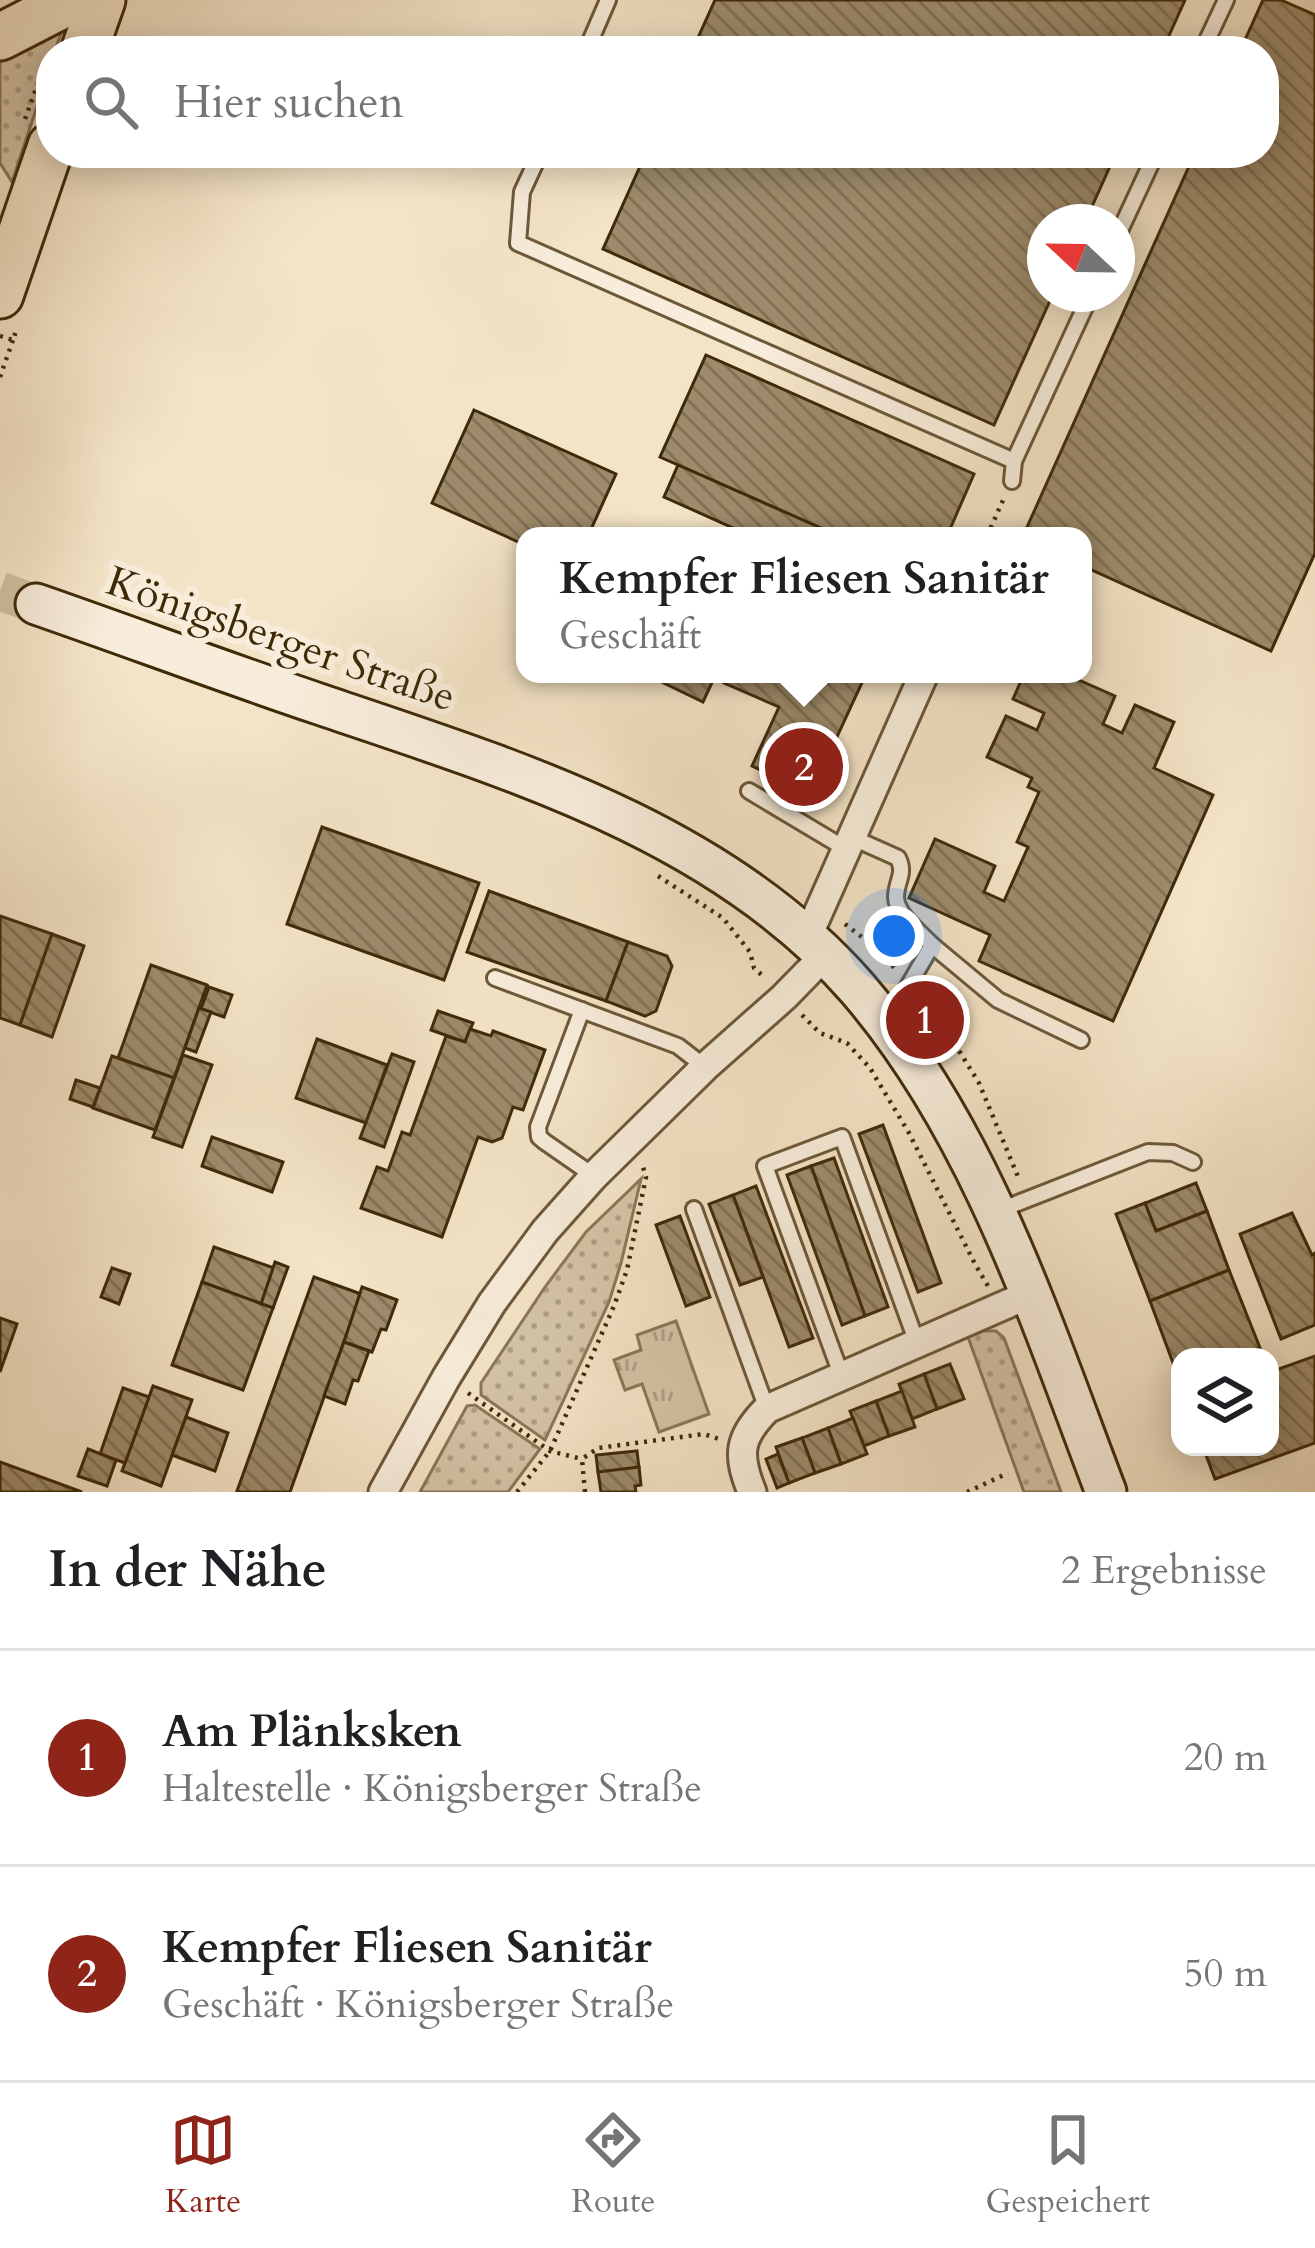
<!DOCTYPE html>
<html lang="de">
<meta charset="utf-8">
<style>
body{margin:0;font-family:Cardo,serif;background:#f2f2f2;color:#202124}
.controls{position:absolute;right:36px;bottom:36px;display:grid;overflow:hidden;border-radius:24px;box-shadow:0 6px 30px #0003}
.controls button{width:108px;height:108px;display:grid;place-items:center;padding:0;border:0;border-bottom:3px solid #e0e0e0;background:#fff;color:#202124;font:60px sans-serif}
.compass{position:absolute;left:1027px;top:204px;width:108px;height:108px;border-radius:50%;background:#fff;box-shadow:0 6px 30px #0003;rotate:292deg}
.you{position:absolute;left:894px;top:936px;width:42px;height:42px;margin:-30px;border:9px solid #fff;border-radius:50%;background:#1a73e8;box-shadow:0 0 0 18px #1a73e833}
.badge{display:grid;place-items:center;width:78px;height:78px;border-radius:50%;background:#8f2418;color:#fff;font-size:39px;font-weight:700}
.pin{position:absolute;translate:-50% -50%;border:6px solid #fff;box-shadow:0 3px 12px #0006}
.popup{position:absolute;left:516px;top:527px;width:576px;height:156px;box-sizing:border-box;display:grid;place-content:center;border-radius:24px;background:#fff;filter:drop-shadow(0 3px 9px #0005);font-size:39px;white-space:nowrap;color:#757577}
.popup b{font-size:45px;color:#202124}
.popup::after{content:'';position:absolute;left:50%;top:100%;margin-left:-24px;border:24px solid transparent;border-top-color:#fff}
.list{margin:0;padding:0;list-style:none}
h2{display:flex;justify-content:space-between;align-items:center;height:156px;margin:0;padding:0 48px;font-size:51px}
h2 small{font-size:39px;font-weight:400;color:#757577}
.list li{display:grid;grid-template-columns:78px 1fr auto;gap:36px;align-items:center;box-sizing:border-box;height:216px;padding:0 48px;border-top:3px solid #e0e0e0}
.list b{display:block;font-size:45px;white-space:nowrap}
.list p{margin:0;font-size:39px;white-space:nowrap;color:#757577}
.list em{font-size:39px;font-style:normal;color:#757577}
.icon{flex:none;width:66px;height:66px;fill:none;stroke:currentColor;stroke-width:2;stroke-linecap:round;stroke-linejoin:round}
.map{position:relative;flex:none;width:1315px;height:1492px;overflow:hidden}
.search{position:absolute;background:#fff;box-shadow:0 6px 30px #0003;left:36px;right:36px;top:36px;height:132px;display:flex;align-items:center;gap:30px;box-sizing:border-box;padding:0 42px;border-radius:48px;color:#757577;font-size:45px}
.sheet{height:588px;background:#fff}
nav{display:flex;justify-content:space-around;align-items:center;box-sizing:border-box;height:168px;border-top:3px solid #e0e0e0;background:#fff;font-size:33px;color:#757577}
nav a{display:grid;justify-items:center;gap:6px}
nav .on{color:#8f2418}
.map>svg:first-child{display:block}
.grass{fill:url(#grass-dots);stroke:#8a7758;stroke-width:3}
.park{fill:url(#park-tufts);stroke:#8a7758;stroke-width:3}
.building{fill:url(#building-back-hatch);stroke:#3f2a08;stroke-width:3}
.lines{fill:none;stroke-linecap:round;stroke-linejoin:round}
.secondary-tunnel{stroke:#d0bfa1;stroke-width:39;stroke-dasharray:39 20;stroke-linecap:butt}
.lane-casing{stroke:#6c5838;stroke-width:20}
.street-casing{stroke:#6c5838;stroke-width:33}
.secondary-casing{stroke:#3f2a08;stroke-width:45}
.primary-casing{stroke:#3f2a08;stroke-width:51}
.path{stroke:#3f2a08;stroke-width:4.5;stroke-dasharray:3 6;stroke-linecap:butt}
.lane{stroke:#f8eddb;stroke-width:14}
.street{stroke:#f8eddb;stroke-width:27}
.secondary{stroke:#f8eddb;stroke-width:39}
.primary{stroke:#f4e4c7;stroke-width:45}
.labels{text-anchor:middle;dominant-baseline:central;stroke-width:12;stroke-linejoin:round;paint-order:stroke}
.street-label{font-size:42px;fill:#3f2a08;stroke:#f8eddb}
</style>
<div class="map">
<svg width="1315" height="1492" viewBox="0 0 1315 1492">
<defs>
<pattern id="grass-dots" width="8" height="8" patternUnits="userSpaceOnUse" patternTransform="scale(3)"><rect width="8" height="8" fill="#d5c4a7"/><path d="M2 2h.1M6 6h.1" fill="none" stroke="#ae9f86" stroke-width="1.8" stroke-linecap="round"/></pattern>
<pattern id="park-tufts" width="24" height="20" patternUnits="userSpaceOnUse" patternTransform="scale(3)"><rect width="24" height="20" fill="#d5c4a7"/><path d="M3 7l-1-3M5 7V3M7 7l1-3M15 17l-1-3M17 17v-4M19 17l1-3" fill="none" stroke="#ae9f86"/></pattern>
<pattern id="building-back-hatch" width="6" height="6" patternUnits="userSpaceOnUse" patternTransform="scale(3)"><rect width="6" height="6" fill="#9d8b6b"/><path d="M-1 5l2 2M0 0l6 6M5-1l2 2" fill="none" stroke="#817256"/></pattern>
</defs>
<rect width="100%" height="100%" fill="#f4e4c7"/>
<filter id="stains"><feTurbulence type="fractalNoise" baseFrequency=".00167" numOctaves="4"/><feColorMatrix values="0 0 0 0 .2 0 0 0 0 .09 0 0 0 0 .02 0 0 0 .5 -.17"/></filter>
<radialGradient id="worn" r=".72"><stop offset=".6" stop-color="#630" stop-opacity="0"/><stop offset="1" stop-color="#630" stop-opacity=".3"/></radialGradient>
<g class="grass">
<path d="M63,27L55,51H51V64L12,182L0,163V59L16,55Z"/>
<path d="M641,1179L621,1263L609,1302L545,1440L481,1395V1383L545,1287L586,1232Z"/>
<path d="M983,1331H996L1004,1338L1061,1492H1024L968,1337Z"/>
<path d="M475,1405L540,1449L508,1492H420L467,1406Z"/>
</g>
<path class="park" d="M676,1321L709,1414L659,1432L642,1384L625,1390L614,1360L641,1350L637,1335Z"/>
<g class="building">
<path d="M715,0H1185L1162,51H692Z"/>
<path d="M1263,0H1281L1315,15V553L1271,651L1083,566V536H1023L1195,153H1264V51H1240Z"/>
<path d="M646,153H1116L1085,222H1045V294H1053L994,425L603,249Z"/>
<path d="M706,355L974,474L947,536H839L660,457Z"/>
<path d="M474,410L616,474L588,536H525V545L432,503Z"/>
<path d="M678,465L839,536H751L664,497Z"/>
<path d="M645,674H716L703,702Z"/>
<path d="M728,674H866L811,793L752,766L779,707L724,683Z"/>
<path d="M1024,674H1065L1115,696L1103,724L1122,733L1135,705L1174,722L1154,768L1213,795L1113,1021L979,961L990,935L909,898L935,839L995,866L984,892L1004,901L1028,847L1017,842L1039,792L1028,787L1032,778L987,757L1006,716L1037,730L1044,713L1013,699Z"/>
<path d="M322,827L479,883L444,980L287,924Z"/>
<path d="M489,891L628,942L606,1001L467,952Z"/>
<path d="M0,916L52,934L20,1025L0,1018Z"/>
<path d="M52,934L84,946L52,1037L20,1025Z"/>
<path d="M628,942L667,956L672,966L656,1011L645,1016L606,1001Z"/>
<path d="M151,965L207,985L174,1078L118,1058Z"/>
<path d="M209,987L232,995L224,1017L201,1009Z"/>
<path d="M199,1008L211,1012L196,1052L185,1048Z"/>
<path d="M438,1011L473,1023L465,1042L431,1030Z"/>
<path d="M470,1029L491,1036L493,1031L545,1050L523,1110L513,1107L502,1138L492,1142L478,1137L442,1237L361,1208L377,1167L388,1171L402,1132L410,1135L446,1036L465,1042Z"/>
<path d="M317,1039L387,1065L366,1123L296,1098Z"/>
<path d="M392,1054L414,1062L384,1147L360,1138Z"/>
<path d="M183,1055L212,1065L182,1147L153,1137Z"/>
<path d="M112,1056L174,1078L155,1130L93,1108Z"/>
<path d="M76,1080L100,1088L93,1107L70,1099Z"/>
<path d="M883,1125L941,1283L918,1292L859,1134Z"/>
<path d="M212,1137L283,1162L272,1192L202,1166Z"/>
<path d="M834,1158L888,1307L865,1316L811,1166Z"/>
<path d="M811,1166L865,1316L842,1325L787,1175Z"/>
<path d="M1196,1183L1207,1211L1156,1231L1145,1203Z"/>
<path d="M756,1186L813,1338L789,1347L733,1195Z"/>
<path d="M733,1195L763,1277L740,1285L709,1204Z"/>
<path d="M1145,1203L1156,1231L1207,1211L1229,1270L1150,1301L1116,1214Z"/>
<path d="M1292,1213L1312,1255L1315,1253V1325L1281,1339L1240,1234Z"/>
<path d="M680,1216L710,1297L686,1306L656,1225Z"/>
<path d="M214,1247L274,1268L261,1304L202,1282Z"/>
<path d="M275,1262L288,1267L273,1308L261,1304Z"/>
<path d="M112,1268L130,1274L119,1304L101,1297Z"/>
<path d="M1229,1270L1260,1348L1237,1357H1180L1179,1379L1150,1301Z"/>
<path d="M314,1277L361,1294L290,1492H241L237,1491Z"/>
<path d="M202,1282L273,1308L243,1390L172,1365Z"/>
<path d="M362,1287L397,1300L386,1330L381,1329L372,1352L344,1342Z"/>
<path d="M0,1318L17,1324L0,1372Z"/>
<path d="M344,1342L369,1351L358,1381L353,1380L345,1404L324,1396Z"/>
<path d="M1315,1356V1443L1215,1479L1203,1447H1270V1372Z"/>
<path d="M950,1364L964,1399L937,1409L924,1374Z"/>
<path d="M924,1374L937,1409L912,1419L899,1384Z"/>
<path d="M153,1386L192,1400L161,1486L122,1471Z"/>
<path d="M123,1388L149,1397L125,1463L100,1454Z"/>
<path d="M902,1391L915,1427L889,1436L876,1401Z"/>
<path d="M876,1401L889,1436L864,1446L850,1411Z"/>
<path d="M186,1417L228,1433L215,1471L172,1455Z"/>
<path d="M853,1418L867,1454L841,1464L828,1428Z"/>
<path d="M828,1428L841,1464L815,1473L802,1438Z"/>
<path d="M802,1438L815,1473L789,1483L776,1447Z"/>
<path d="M88,1449L116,1460L107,1486L78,1476Z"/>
<path d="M637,1451L639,1468L598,1472L596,1455Z"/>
<path d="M778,1454L789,1483L777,1488L766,1459Z"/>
<path d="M0,1462L82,1492H0Z"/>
<path d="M639,1467L641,1485L635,1486L636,1492H601L598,1472Z"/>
</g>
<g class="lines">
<path class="secondary-tunnel" d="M0,591L36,604"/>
<defs>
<g id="lane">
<path d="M586,51L608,0"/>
<path d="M1202,51L1226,0"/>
<path d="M540,153L522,192L518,243L1014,461"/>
<path d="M1117,237L1156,153"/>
<path d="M1012,481L1014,461L1091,294"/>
<path d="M749,791L846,849"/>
<path d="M851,837L898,858C906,874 896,881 896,897C896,914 921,933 932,945L888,1021"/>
<path d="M932,945L998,1000L1081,1040"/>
<path d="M495,978L678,1046L705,1067"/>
<path d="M582,1010L538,1127L539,1137L545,1142L594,1176"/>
<path d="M694,1209L767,1409"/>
<path d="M1000,1210L1148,1152L1173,1153L1193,1162"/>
<path d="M842,1377L765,1166L842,1137L917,1343"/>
</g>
<g id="street">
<path d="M807,938L924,674"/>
<path d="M383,1492L446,1378L492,1303L545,1231L594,1176L705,1067L784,997L825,955"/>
<path d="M752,1492C737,1455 738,1438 767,1409L1030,1294"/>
</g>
<path id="secondary" d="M36,604C131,637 224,672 319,704C510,769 721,831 858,989C981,1132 1040,1319 1106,1492"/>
<g id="primary">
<path d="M0,37L72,0"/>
<path d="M84,51L102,0"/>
<path d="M0,295L51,146"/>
</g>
</defs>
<use href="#lane" class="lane-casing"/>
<use href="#street" class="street-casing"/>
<use href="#secondary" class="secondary-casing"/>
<use href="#primary" class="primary-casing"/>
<g class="path">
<path d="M25,119L48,56"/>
<path d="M0,336L13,340L17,328"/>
<path d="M0,377L13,340"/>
<path d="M987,536L1004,498"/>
<path d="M658,876L723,918L750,952L754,968L764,977"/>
<path d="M845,924L881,952L895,969"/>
<path d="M921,1001L953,1041L979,1083L1019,1179"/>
<path d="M802,1015L820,1033L847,1043L870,1068L909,1133L975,1264L988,1286"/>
<path d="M468,1393L550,1451L582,1459"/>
<path d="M517,1492L550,1451L614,1306L627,1270L646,1177L643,1167"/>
<path d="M585,1492L582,1459L598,1448L704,1434L719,1439"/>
<path d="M967,1492L1008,1473"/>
</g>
<use href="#lane" class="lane"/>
<use href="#street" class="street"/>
<use href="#secondary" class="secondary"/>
<use href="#primary" class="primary"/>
</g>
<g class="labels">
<g class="street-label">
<text transform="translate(281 639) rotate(19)">Königsberger Straße</text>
</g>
</g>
<rect width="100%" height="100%" filter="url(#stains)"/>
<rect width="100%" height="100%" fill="url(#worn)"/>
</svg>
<div class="controls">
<button><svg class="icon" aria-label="layers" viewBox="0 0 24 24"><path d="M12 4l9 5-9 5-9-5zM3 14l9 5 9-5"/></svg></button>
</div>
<svg class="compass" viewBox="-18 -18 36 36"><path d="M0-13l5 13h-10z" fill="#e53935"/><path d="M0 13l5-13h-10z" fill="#757577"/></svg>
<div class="you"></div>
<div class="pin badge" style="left:925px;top:1020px">1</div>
<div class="pin badge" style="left:804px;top:767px">2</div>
<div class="popup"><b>Kempfer Fliesen Sanitär</b>Geschäft</div>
<div class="search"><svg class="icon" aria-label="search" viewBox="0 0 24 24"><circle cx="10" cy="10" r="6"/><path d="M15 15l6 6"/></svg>Hier suchen</div>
</div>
<section class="sheet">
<h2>In der Nähe<small>2 Ergebnisse</small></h2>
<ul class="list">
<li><span class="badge">1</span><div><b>Am Plänksken</b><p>Haltestelle · Königsberger Straße</p></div><em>20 m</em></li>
<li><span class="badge">2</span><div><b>Kempfer Fliesen Sanitär</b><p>Geschäft · Königsberger Straße</p></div><em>50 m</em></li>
</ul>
</section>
<nav>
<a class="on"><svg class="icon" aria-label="map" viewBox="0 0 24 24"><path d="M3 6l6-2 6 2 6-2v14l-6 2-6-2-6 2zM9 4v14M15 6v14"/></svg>Karte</a>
<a><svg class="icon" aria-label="directions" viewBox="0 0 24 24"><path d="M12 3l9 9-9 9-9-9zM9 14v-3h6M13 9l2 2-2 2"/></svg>Route</a>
<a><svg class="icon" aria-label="saved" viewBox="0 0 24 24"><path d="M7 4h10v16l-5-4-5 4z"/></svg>Gespeichert</a>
</nav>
